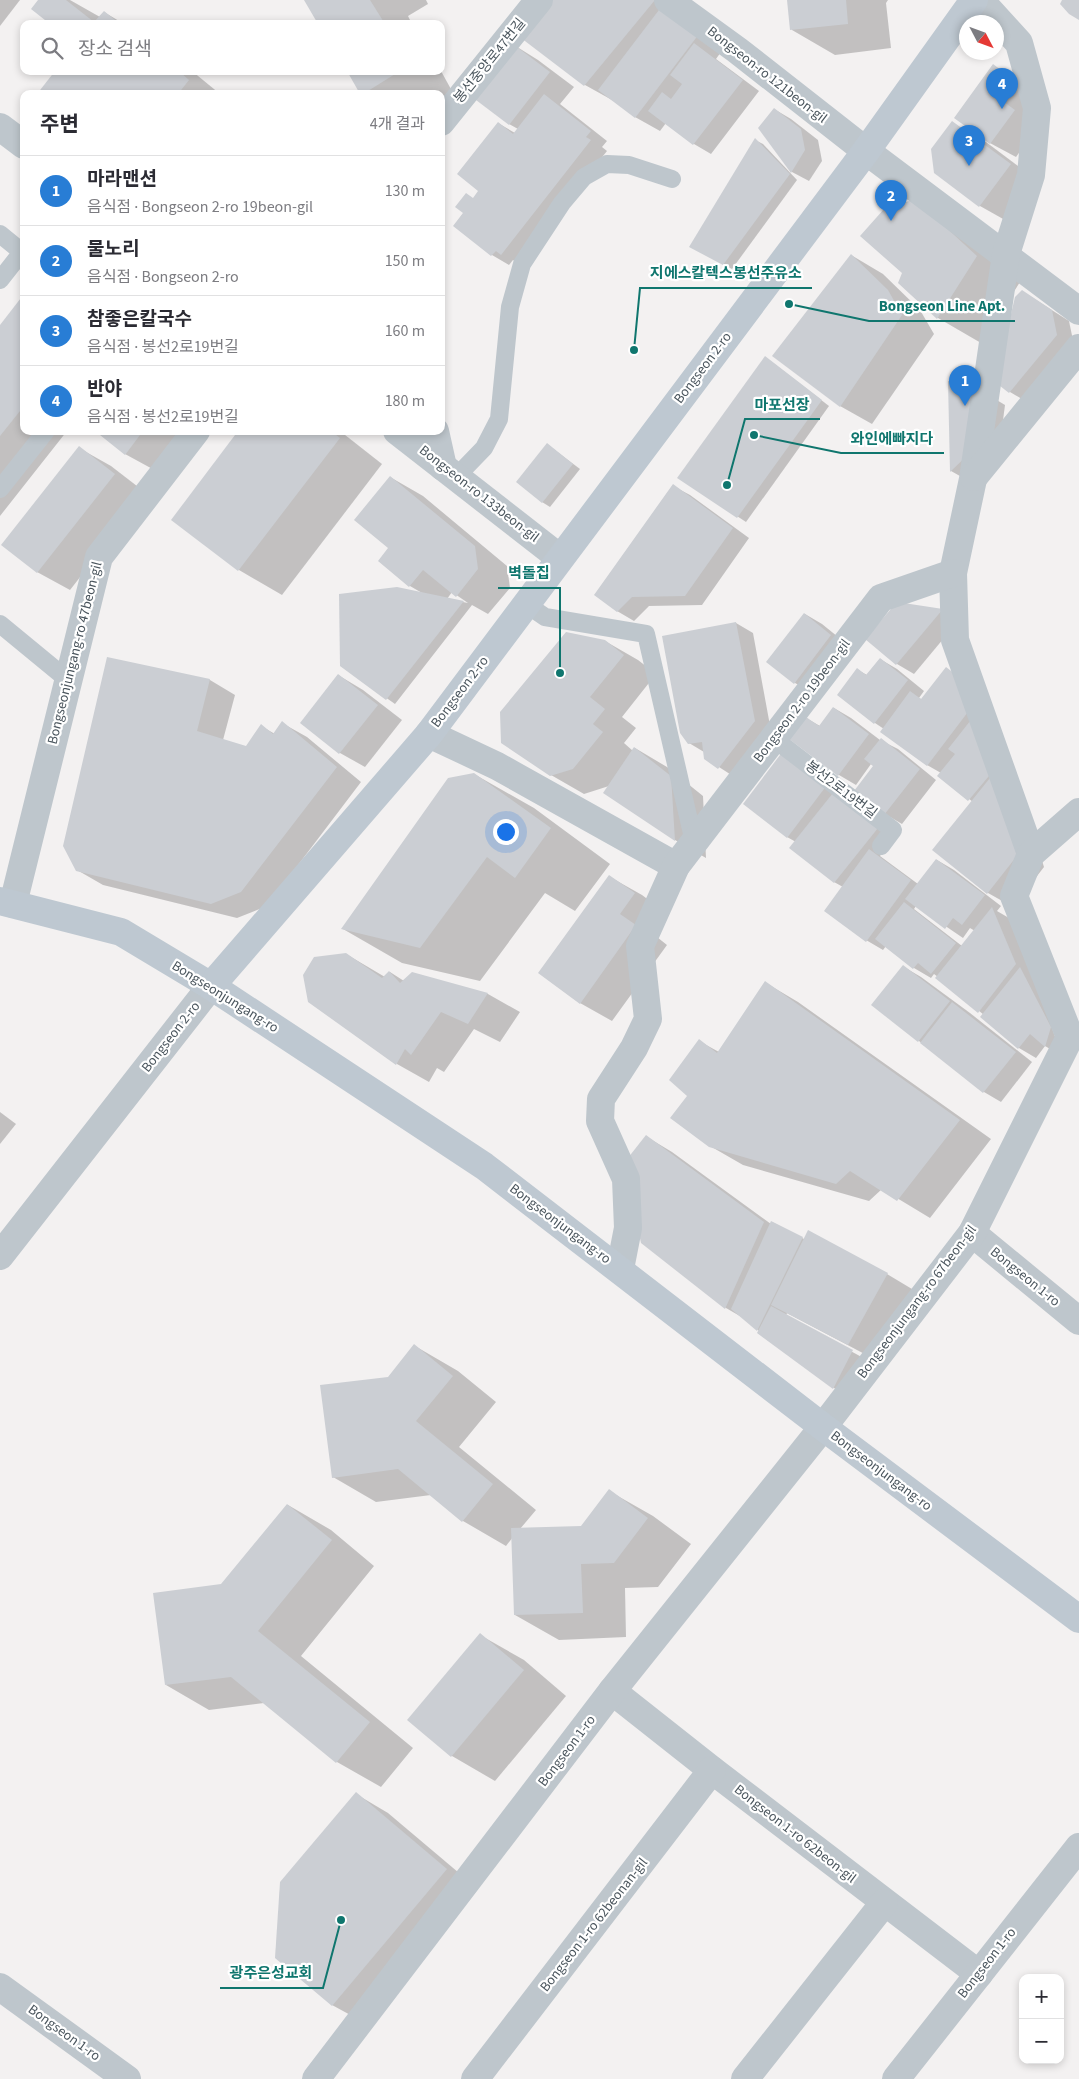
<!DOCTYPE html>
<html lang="ko">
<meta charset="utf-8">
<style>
body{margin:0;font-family:"Source Sans 3","Noto Sans KR",sans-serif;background:#f7f7f7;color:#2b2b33}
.controls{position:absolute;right:15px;bottom:15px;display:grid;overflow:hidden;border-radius:10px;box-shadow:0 2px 8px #0003}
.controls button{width:45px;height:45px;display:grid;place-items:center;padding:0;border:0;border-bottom:1px solid #e1e1e2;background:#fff;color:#2b2b33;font:25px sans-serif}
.compass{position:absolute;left:959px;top:15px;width:45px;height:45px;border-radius:50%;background:#fff;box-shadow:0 2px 8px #0003;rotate:131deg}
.you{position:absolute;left:505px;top:831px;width:18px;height:18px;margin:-12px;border:4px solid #fff;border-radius:50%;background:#1a73e8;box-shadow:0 0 0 8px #1a73e833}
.badge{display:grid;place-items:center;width:32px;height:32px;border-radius:50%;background:#287dd5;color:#fff;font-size:16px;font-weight:700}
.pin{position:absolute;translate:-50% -41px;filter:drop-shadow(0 1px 2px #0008)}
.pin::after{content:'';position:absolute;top:26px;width:18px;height:15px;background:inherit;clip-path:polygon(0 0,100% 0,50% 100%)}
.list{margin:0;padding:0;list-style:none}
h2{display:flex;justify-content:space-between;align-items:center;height:65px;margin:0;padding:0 20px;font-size:21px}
h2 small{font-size:16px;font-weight:400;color:#7c7c81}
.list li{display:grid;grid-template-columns:32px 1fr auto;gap:15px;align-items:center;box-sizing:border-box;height:70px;padding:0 20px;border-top:1px solid #e1e1e2}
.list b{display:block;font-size:19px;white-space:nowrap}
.list p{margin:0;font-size:16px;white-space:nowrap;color:#7c7c81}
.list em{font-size:16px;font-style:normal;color:#7c7c81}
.icon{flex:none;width:28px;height:28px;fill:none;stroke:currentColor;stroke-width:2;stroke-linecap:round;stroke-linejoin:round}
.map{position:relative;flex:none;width:1079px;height:2079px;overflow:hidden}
.search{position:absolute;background:#fff;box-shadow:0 2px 8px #0003;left:20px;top:20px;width:425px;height:55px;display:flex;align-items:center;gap:12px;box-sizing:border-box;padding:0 18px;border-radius:10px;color:#7c7c81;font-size:19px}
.panel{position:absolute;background:#fff;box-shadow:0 2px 8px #0003;left:20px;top:90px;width:425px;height:345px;border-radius:10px}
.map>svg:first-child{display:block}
.shadow{fill:#0003;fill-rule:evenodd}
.building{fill:#cbced3}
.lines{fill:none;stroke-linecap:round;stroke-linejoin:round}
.lane{stroke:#bec6cc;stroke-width:18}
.street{stroke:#bec6cc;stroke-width:28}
.secondary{stroke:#bec8d1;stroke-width:28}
.labels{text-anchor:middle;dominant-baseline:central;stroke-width:4.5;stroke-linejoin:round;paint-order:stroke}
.street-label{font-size:14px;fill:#4a555d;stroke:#fff}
.leader{fill:none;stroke:#0f766e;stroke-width:2}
.callout-dot{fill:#0f766e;stroke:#fff;stroke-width:2}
.callout-label{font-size:15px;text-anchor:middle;font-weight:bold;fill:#0f766e;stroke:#fff;stroke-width:4.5;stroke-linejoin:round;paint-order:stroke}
</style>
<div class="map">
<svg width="1079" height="2079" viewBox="0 0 1079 2079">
<rect width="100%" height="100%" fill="#f3f1f1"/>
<g class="shadow">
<path d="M0,0H20L0,26Z"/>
<path d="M40,0H70L100,17L104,12L124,24H52Z"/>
<path d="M305,0H426L428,4L408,16L412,24H319Z"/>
<path d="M656,0L723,49L716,59L759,91L711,154L694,144L666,123L660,131L635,117L621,105L585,85L523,38Z"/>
<path d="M788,0H888L886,3L891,48L835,55L792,30Z"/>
<path d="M514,45L538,60L574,87L560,104L607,141L602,147L607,151L518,263L513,260L509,265L492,255L454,226L480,190L498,123L515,133L518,129L509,124Z"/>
<path d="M993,66L1018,80L1039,125L1016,157L988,142Z"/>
<path d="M57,71H192L220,94H39Z"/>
<path d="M348,71H441L452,91L441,98V94H362Z"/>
<path d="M774,109L791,119L818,140L822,161L809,181L792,172L760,128Z"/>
<path d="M952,123L986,142L1042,184L1012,224L980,206Z"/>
<path d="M755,140L763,144L797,180L732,269L691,246Z"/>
<path d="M915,200L1020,282L981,343L938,318L900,282L904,272Z"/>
<path d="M851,255L883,274L920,310L934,334L872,424L840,406Z"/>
<path d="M1022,291L1069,321L1074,345L1027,402L1010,392Z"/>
<path d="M24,296V431H67L0,516V327Z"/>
<path d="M773,363L829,406L746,522L679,478Z"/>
<path d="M949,382L980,390L1005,405L997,466L976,485L951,471Z"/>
<path d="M97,431H190L158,472L125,454Z"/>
<path d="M240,431H340L382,464L282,595L239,570Z"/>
<path d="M548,445L580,469L550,507L542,502Z"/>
<path d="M79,448L111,466L146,493L70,590L37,572Z"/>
<path d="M390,477L423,496L507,566L510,588L488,614L472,605L395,704L341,666L422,593L410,586L380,561L390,548ZM452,592L468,603L447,599Z"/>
<path d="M673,486L690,495L749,538L702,605L649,606L634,621L617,611Z"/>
<path d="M943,611L959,620L914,674L897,664L867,639Z"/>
<path d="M805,614L822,624L848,645L812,692L795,683Z"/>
<path d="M736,623L753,633L771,731L736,778L705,758L704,752L689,743Z"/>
<path d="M605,641L638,660L656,674L622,717L636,728L624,743L633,751L635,748L667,767L703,796L706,858L675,840L605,793L609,786L584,794L551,775Z"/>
<path d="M108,659L210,680L235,695L223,740L247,748L261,726L275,734L282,723L307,737L361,782L267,906L237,918L103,885L77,870Z"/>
<path d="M880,659L897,669L924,691L919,698L923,700L946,669L1019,789L1044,867L1013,907L988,893L973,802L939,776L941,773L927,765L884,729L875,723L858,670L867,675Z"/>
<path d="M338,675L363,690L402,720L365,767L340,753L302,723Z"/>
<path d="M834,708L851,718L880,740L898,749L936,780L902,824L885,814L874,766L871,764L856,785L839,775L791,739L806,718L820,726Z"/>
<path d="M784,753L894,838L880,856L918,884L937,860L954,870L1001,906L997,911L1009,918L1033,975L1062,1056L1045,1046L1036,1058L1019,1048L982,1017L984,1015L938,977L934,974L931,978L914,968L886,946L883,950L866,940L843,887L834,882L796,842L787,837ZM916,906L963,938L970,928L975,931L962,946L914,909Z"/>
<path d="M474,774L534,808L610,864L575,911L545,893L480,981L402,963L343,929Z"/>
<path d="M610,877L642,895L666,913L652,933L667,945L612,1021L580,1003Z"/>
<path d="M346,954L385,977L390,972L404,981L412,974L488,994L520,1012L500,1042L474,1029L444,1072L437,1068L429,1082L397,1064Z"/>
<path d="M904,967L921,977L970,1013L1032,1062L1001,1102L984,1092L919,1041Z"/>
<path d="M766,983L798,1002L991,1139L930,1218L882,1189L869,1201L743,1165L710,1146L699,1041L719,1052Z"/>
<path d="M0,1112L16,1124L0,1144Z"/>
<path d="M647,1137L672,1152L771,1224L772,1222L804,1239L887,1274L912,1289L874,1359L787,1313L786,1316L869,1361L851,1398L834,1388L758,1333L759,1331L745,1319L726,1308L642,1242Z"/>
<path d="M415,1346L458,1371L496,1402L459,1447L536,1510L520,1529L582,1527L609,1491L653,1516L691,1544L658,1587L625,1588L626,1637L559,1640L515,1615L513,1537L506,1546L463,1521L431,1495L376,1502L333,1477L388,1378Z"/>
<path d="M288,1505L331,1530L374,1566L301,1656L413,1748L381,1787L337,1762L264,1703L209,1710L166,1685L222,1586Z"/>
<path d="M480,1635L524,1660L566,1696L495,1781L452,1756L409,1720Z"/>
<path d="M356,1794L388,1813L478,1889L365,2023L332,2005Z"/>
</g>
<g class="building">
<path d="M38,0H66L94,22L104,11L120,24H50L31,9Z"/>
<path d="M304,0H370L385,24H318Z"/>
<path d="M549,0H655L584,86L521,38Z"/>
<path d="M787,0H846L848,24L790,30Z"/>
<path d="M1062,0H1079V20L1069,14L1060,4Z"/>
<path d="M662,6L699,34L635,118L598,90Z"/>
<path d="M694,43L743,80L693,145L648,111L662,92L671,99L682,84L670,75Z"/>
<path d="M513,44L550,72L509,125L472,97Z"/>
<path d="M993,64L1014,80L1000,99L1015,110L990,144L954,118Z"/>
<path d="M55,71H179L189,80L178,94H37Z"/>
<path d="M347,71H400L363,94H360Z"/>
<path d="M544,94L591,131L586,137L591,140L501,255L496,251L491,256L453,226L463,213L455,207L466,193L473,198L478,191L457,174L498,122L513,134Z"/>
<path d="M774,108L801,129L805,150L791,173L758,128Z"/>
<path d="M952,121L1011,164L979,207L934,173L931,149Z"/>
<path d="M755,138L790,174L723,265L689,247Z"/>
<path d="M915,199L977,256L937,319L898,283L902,273L860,236L884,209Z"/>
<path d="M851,254L888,290L902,315L840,407L772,356Z"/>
<path d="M1022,290L1052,310L1057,335L1009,393L995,382L1015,297Z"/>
<path d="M24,294V406L0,436V325Z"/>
<path d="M765,356L822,400L737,518L677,478Z"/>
<path d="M948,381L980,389L972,451L950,472Z"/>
<path d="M95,431H143L125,455Z"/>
<path d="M238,431H331L340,438L238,571L171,520Z"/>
<path d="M547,443L573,464L542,503L516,482Z"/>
<path d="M79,446L115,474L37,573L1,545Z"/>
<path d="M390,476L475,546L478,569L456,597L423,570L409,587L378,561L388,548L354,520Z"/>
<path d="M673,484L733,528L685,596L632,597L617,612L594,595Z"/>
<path d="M397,587L464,601L386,700L340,666L339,594Z"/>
<path d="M897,602L943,609L896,665L865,639Z"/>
<path d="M804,613L831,635L794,684L766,662Z"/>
<path d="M736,622L755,721L718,769L704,759L702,742L688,744L680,733L662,636Z"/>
<path d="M566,632L605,640L624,655L590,697L605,709L593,724L603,732L573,769L550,776L501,743L500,712Z"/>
<path d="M107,657L210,679L197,731L246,746L261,724L273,734L282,721L337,767L241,892L211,904L76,871L63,846Z"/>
<path d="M880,658L908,680L874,724L837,695L857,668L866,675Z"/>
<path d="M946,667L969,685L974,704L927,766L880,732L910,691L921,699Z"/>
<path d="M338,674L378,705L339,754L300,723Z"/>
<path d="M833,707L869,734L838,776L789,739L806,717L819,726Z"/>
<path d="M974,716L994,770L968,801L937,776L955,754L948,749Z"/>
<path d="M881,738L920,769L884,815L854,791L873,766L864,759Z"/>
<path d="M634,747L671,776L675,841L603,793Z"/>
<path d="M783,751L827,785L787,838L743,804Z"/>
<path d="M474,773L551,828L515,878L487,857L420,948L341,929L448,778Z"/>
<path d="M994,773L1020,852L987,894L932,850Z"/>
<path d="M833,793L878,828L834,883L789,848Z"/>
<path d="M869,849L911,880L866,942L824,911Z"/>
<path d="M936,859L985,895L962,925L953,918L945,929L905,899Z"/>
<path d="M609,875L635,893L620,914L636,925L580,1004L538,973Z"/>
<path d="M904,902L956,943L931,974L918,963L913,969L875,939Z"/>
<path d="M992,907L1016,964L978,1013L935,978Z"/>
<path d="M346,953L382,978L389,971L400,983L412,972L488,993L468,1024L441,1012L411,1055L405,1049L396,1065L308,1002L303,975L314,957Z"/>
<path d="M903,965L950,1001L918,1042L871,1005Z"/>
<path d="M1020,967L1051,1027L1045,1047L1030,1034L1018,1049L980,1017Z"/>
<path d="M765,981L960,1120L897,1201L850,1171L836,1184L709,1147L670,1118L687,1096L669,1080L699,1039L717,1053Z"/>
<path d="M952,1002L1016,1052L983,1093L920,1043Z"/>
<path d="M646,1135L764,1222L725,1309L641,1243L624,1163Z"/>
<path d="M771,1221L803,1237L757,1331L731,1309Z"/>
<path d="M808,1230L888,1273L848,1345L771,1305Z"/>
<path d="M771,1306L853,1350L833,1389L757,1333Z"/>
<path d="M414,1344L453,1376L416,1421L493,1484L462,1522L398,1469L332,1478L320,1385L388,1377Z"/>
<path d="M609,1489L648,1518L614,1563L581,1564L583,1613L514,1615L511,1528L581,1526Z"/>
<path d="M287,1504L332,1540L258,1631L370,1722L336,1763L231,1677L165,1685L153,1593L221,1584Z"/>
<path d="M480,1633L524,1670L451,1757L407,1720Z"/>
<path d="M356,1792L447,1869L332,2006L275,1958L280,1882Z"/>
</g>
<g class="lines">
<g class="lane">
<path d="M0,234L22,252L0,280"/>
<path d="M456,477L484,448L499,419L510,307L522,264L562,203L584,177L607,164L629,165L672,179"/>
<path d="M0,489L46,431"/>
<path d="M526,604L545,617L646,634L694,842"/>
<path d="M0,624L68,680"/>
<path d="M773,738L893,830L881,846"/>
</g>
<g class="street">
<path d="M668,0L737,50L866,151L1079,311"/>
<path d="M980,0L1019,43L1037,108L1031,175L1006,254L973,479L953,573L955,640L1031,854"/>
<path d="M441,122L539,0"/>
<path d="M0,127L24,145"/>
<path d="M397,431L560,558"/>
<path d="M435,431L443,467"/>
<path d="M974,477L1079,348"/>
<path d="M429,734L497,766L676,866"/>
<path d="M13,904L99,557L196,431"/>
<path d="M972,1233L1079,1321"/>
<path d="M0,1256L211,986"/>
<path d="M620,1269L628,1228L626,1179L600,1121L601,1099L634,1048L648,1019L640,946L676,866L881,598L953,573"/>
<path d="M612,1691L712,1770L979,1974"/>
<path d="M0,1987L127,2079"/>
<path d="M316,2079L612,1691L823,1427L972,1233L1070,1037L1014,896L1031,854L1079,812"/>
<path d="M475,2079L712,1770"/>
<path d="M745,2079L884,1903"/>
<path d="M896,2079L1079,1847"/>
</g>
<g class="secondary">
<path d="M0,901L121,932L211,986L484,1166L823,1427L1079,1619"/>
<path d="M211,986L429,734L866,151L974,0"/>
</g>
</g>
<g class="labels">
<g class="street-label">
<text transform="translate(490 61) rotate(-51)">봉선중앙로47번길</text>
<text transform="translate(767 75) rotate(38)">Bongseon-ro 121beon-gil</text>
<text transform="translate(703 368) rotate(-53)">Bongseon 2-ro</text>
<text transform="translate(479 494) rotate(38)">Bongseon-ro 133beon-gil</text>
<text transform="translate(75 653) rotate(-76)">Bongseonjungang-ro 47beon-gil</text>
<text transform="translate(460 692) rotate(-53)">Bongseon 2-ro</text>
<text transform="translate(802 701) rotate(-53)">Bongseon 2-ro 19beon-gil</text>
<text transform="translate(841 790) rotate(37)">봉선2로19번길</text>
<text transform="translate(225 997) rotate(32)">Bongseonjungang-ro</text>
<text transform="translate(171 1037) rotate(-52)">Bongseon 2-ro</text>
<text transform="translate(560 1224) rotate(37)">Bongseonjungang-ro</text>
<text transform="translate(1025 1277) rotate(39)">Bongseon 1-ro</text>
<text transform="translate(917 1302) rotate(-53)">Bongseonjungang-ro 67beon-gil</text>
<text transform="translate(881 1471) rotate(37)">Bongseonjungang-ro</text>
<text transform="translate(567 1751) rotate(-53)">Bongseon 1-ro</text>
<text transform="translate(795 1834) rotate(38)">Bongseon 1-ro 62beon-gil</text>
<text transform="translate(594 1925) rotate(-52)">Bongseon 1-ro 62beonan-gil</text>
<text transform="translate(987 1963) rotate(-52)">Bongseon 1-ro</text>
<text transform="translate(64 2033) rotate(36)">Bongseon 1-ro</text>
</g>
</g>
<path class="leader" d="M634 350L640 288H812M789 304L869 321H1015M727 485L745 419H820M754 435L841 453H944M560 673L560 588H498M341 1920L323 1988H220"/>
<g class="callout-dot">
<circle cx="634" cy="350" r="5"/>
<circle cx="789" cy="304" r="5"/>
<circle cx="727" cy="485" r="5"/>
<circle cx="754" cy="435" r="5"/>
<circle cx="560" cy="673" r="5"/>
<circle cx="341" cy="1920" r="5"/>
</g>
<g class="callout-label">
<text x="726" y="278">지에스칼텍스봉선주유소</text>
<text x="942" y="311">Bongseon Line Apt.</text>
<text x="782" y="410">마포선장</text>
<text x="892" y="444">와인에빠지다</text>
<text x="529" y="578">벽돌집</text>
<text x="271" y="1978">광주은성교회</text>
</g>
</svg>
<div class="controls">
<button>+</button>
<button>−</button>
</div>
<svg class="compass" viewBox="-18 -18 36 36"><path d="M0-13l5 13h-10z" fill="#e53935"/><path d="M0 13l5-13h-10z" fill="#7c7c81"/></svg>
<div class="you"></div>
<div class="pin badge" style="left:965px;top:406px">1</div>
<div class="pin badge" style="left:891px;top:221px">2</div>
<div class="pin badge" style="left:969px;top:166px">3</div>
<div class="pin badge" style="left:1002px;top:109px">4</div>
<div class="search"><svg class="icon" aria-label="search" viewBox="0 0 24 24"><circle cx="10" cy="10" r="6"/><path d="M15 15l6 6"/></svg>장소 검색</div>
<section class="panel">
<h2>주변<small>4개 결과</small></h2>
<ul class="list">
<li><span class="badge">1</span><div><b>마라맨션</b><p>음식점 · Bongseon 2-ro 19beon-gil</p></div><em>130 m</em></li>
<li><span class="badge">2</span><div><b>물노리</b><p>음식점 · Bongseon 2-ro</p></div><em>150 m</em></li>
<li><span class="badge">3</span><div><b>참좋은칼국수</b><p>음식점 · 봉선2로19번길</p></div><em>160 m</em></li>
<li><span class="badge">4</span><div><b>반야</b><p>음식점 · 봉선2로19번길</p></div><em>180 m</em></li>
</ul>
</section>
</div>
